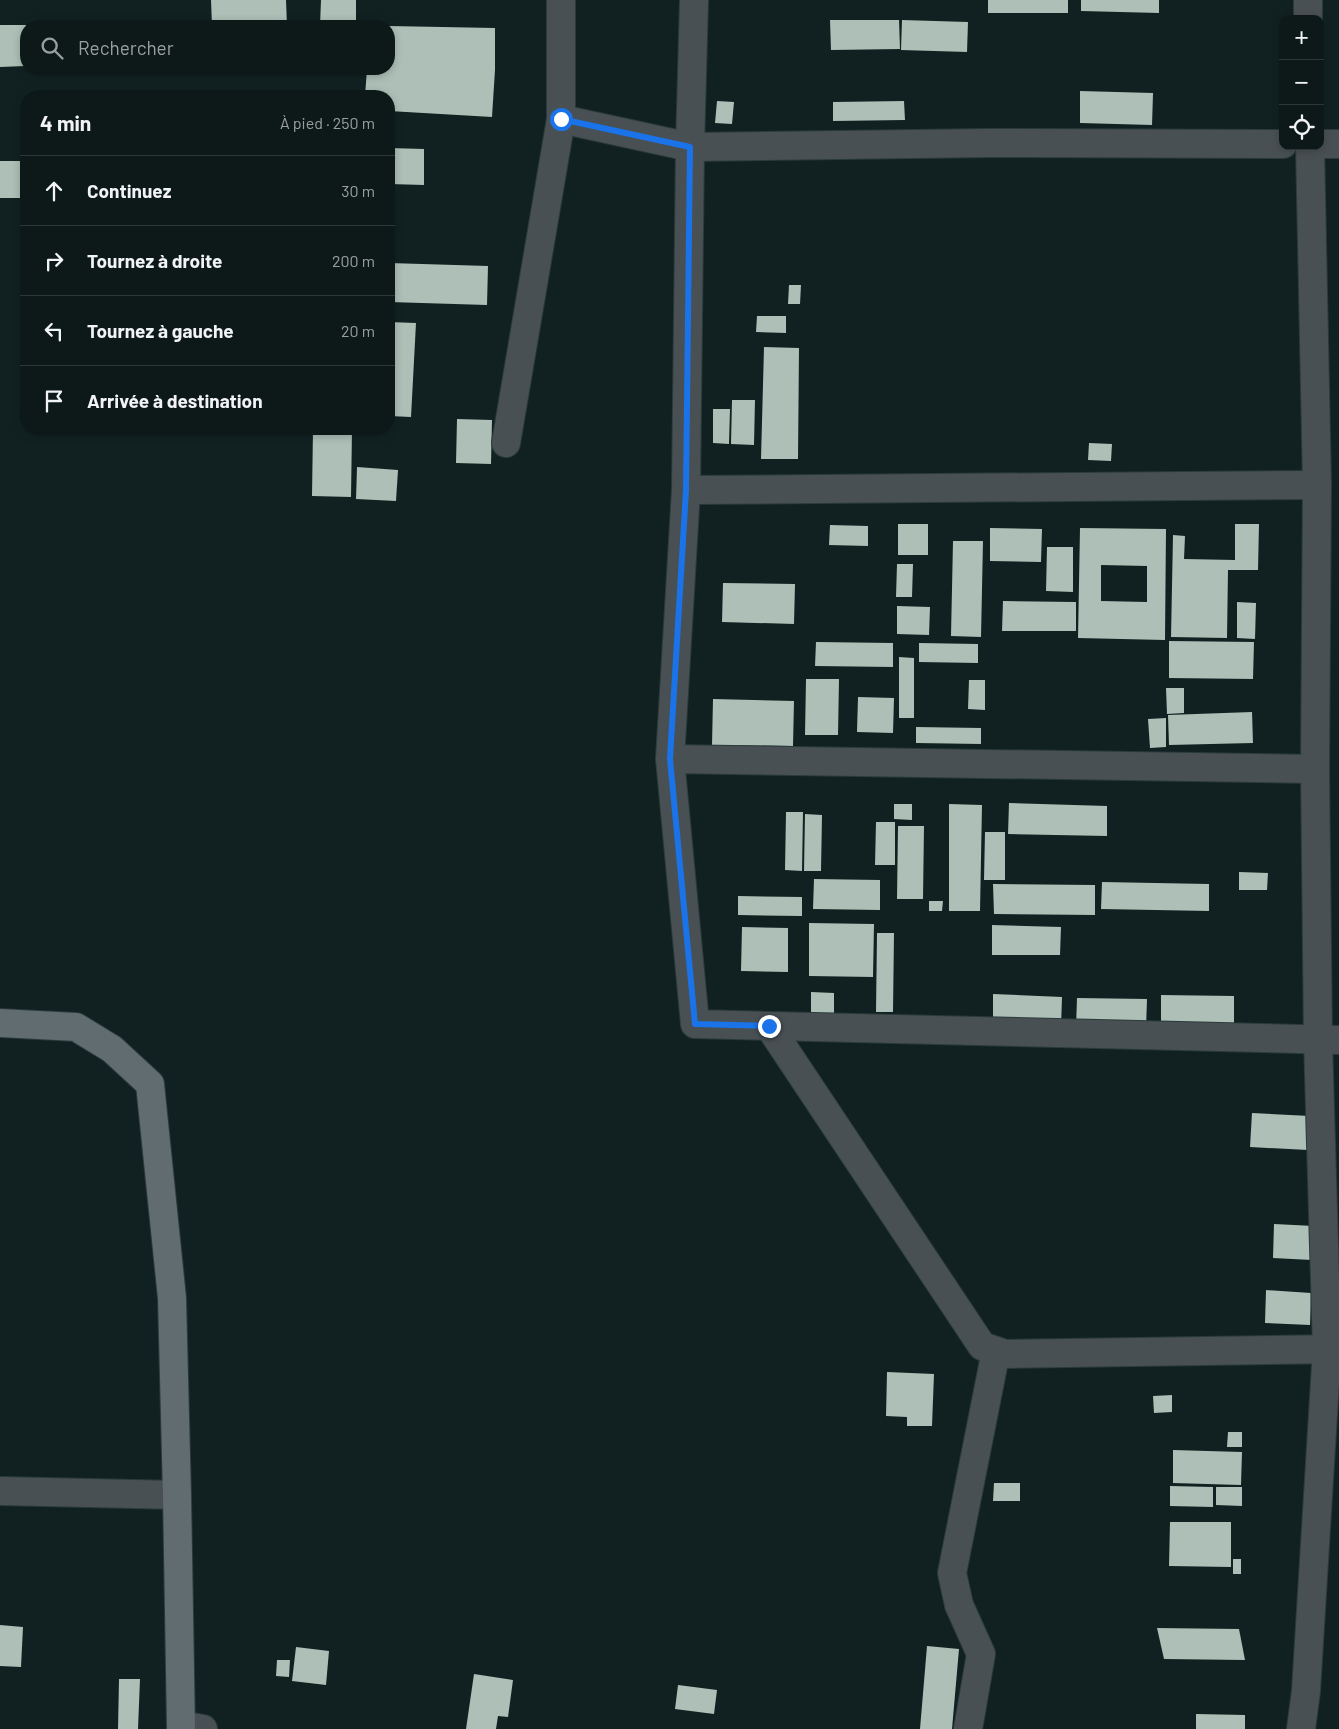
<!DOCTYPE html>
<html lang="fr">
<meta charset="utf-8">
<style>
body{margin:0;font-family:Barlow,sans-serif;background:#1b2626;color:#f1f3f6}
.controls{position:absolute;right:15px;top:15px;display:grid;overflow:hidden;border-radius:10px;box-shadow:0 2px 8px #0003}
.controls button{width:45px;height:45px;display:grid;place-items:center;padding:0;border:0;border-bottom:1px solid #2d3838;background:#0d1919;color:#f1f3f6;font:25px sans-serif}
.stop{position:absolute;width:15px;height:15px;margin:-11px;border:4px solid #1a73e8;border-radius:50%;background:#fff}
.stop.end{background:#1a73e8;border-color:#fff;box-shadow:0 1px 5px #0008}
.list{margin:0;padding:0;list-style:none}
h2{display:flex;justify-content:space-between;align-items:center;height:65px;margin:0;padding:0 20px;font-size:21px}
h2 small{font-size:16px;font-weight:400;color:#9aa0a2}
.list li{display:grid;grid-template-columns:32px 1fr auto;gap:15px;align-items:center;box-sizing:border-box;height:70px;padding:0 20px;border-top:1px solid #2d3838}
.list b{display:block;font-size:19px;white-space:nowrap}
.list em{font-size:16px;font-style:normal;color:#9aa0a2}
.icon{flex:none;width:28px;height:28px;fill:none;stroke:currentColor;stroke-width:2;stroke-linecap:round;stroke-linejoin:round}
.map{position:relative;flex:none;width:1339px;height:1729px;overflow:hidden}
.search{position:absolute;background:#0d1919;box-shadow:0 2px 8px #0003;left:20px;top:20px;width:375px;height:55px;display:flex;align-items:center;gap:12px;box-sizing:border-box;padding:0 18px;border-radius:20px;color:#9aa0a2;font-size:19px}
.panel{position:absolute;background:#0d1919;box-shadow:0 2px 8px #0003;left:20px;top:90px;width:375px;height:345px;border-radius:20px}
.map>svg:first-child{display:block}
.building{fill:#adbfb6;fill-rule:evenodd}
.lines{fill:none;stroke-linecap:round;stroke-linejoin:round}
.minor-casing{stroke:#2b3b3b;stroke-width:30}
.secondary-casing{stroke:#2b3b3b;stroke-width:30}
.minor{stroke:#495053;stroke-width:28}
.secondary{stroke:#616c71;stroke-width:28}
.route{stroke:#1a73e8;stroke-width:6}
</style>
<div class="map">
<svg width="1339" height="1729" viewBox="0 0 1339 1729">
<rect width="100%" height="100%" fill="#112121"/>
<g class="building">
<path d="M211,0H286L287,26H212Z"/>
<path d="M321,0H356V26H320Z"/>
<rect x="988" y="0" width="80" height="13"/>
<path d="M1081,0H1159V13L1081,11Z"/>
<path d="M830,20H899L900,49L831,50Z"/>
<path d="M902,20L968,22L967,52L901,50Z"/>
<path d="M73,22L197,24V26H73Z"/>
<path d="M59,24V26H34V25Z"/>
<path d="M0,25H26V66L0,67Z"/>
<path d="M389,26L495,28V70L492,117L389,111V96H365L367,69H389Z"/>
<path d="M93,69H197V72L93,70Z"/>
<path d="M1080,91L1153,93L1152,125L1080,123Z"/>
<path d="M717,101L734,102L732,124L715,123Z"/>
<path d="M904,101L905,120L833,121V102Z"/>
<path d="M389,148L424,149V185L389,184Z"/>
<rect x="0" y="161" width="26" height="37"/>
<path d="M389,263L488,266L487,305L389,302Z"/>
<path d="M789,285H801L800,304H788Z"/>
<path d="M757,316H786V333L756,332Z"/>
<path d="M389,322L416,323L411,417L389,416Z"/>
<path d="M764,347L799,348L798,459H761Z"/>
<path d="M732,400H755L754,445L731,444Z"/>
<path d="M713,409H730L729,444L713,443Z"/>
<path d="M457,419L492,420L491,464L456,463Z"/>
<path d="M313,429H352L351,497L312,496Z"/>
<path d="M1089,443L1112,444L1111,461L1088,460Z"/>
<path d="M357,467L398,470L396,501L356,499Z"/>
<rect x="898" y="524" width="30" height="31"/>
<path d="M1235,524H1259L1258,570H1228L1227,638L1171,637L1173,535L1185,536L1184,559L1235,560Z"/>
<path d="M830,525L868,526V546L829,545Z"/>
<path d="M990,528L1042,529L1041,562L990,561Z"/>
<path d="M1080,528L1166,529L1165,640L1078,638ZM1101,565L1147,566V602L1101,601Z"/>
<path d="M953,541H983L981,637L951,636Z"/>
<path d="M1047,547H1073V592L1046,591Z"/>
<path d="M897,564H913L912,597H896Z"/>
<path d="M723,583L795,584L794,624L722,622Z"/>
<path d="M1003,601L1076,602V631H1002Z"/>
<path d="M1237,602L1256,603L1255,639L1237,638Z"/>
<path d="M897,606L930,607L929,635L897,634Z"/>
<path d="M1169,641L1254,642L1253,679L1169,678Z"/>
<path d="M816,642L893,643V667L815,666Z"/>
<path d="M919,643L978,644V663L919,662Z"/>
<path d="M899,657L914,658V718H899Z"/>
<path d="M806,679H839L838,735H805Z"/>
<path d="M969,680H985V710L968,709Z"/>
<path d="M1166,688H1184V713L1167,714Z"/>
<path d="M858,697L894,698L893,733L857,732Z"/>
<path d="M713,699L794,701L793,746L712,745Z"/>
<path d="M1252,712L1253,743L1169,745L1168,715Z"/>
<path d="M1166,718V747L1150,748L1148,719Z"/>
<path d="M916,727L981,728V744L916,743Z"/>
<path d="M1009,803L1107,806V836L1008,834Z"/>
<path d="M894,804H912V820L894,819Z"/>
<path d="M949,804L982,805L980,911H949Z"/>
<path d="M786,812H803L802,871L785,870Z"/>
<path d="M805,814L822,815L821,871H804Z"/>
<path d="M876,822H895V865H875Z"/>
<path d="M898,826H924L923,899H897Z"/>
<path d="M985,832H1005V880H984Z"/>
<path d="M1239,872L1268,873L1267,890H1239Z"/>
<path d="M814,879L880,880V910L813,909Z"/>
<path d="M1102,882L1209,884V911L1101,909Z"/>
<path d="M993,884L1095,885V915L994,914Z"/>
<path d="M738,896L802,897V916L738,915Z"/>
<path d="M929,901H943L942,911H929Z"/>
<path d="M809,923L874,924L873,977L809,976Z"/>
<path d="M992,925L1061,927L1060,955H992Z"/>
<path d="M742,927L788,928V972L741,971Z"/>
<path d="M877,933H894L893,1012H876Z"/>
<path d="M811,992L834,993V1022H811Z"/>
<path d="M993,994L1062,997L1061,1027L993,1024Z"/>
<path d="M1161,995L1234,996V1028L1161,1027Z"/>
<path d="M1077,998L1147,999L1146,1029L1076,1028Z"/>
<path d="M1252,1113L1310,1116L1308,1150L1250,1147Z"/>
<path d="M1274,1224L1314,1226L1312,1260L1273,1258Z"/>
<path d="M1266,1290L1311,1293L1310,1325L1265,1323Z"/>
<path d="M887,1372L934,1374L932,1426H907V1417L886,1416Z"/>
<path d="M1172,1395V1412L1154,1413L1153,1396Z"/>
<path d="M1228,1432H1242V1447H1227Z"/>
<path d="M1173,1450L1242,1452L1241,1485L1173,1483Z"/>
<path d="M994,1483H1020V1501H993Z"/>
<path d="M1170,1486L1213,1487V1507L1170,1506Z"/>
<path d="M1216,1487H1242V1506L1216,1505Z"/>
<path d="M1170,1522H1231V1567L1169,1566Z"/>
<rect x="1233" y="1559" width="8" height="15"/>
<path d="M0,1625L23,1627L21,1667L0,1666Z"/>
<path d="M1157,1628L1239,1629L1245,1660L1164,1659Z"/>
<path d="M927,1646L959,1649L952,1729H920Z"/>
<path d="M296,1647L329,1651L326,1685L292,1681Z"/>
<path d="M277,1660H290L289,1677L276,1676Z"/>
<path d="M474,1674L513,1680L508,1717L498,1716L496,1729H466Z"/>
<path d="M119,1679H140L138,1729H118Z"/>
<path d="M678,1685L717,1690L714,1714L675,1709Z"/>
<path d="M1196,1714L1245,1715V1729H1196Z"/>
</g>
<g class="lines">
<defs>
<g id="minor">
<path d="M694,0L690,147L686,490L670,759L695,1024L1339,1040"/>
<path d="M1308,0V19"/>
<path d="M561,119L690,147L989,143L1283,144"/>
<path d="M1320,144H1339"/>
<path d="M506,443L561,119V0"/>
<path d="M686,490L1317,485"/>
<path d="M670,759L1315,769"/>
<path d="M769,1026L982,1346L1005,1354L1339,1349"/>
<path d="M0,1491L177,1495"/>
<path d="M181,1725L203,1729"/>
<path d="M968,1729L981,1654L959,1605L952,1573L996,1351"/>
<path d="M1301,1729L1306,1691L1327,1349L1318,1040L1315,769L1317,485L1310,146"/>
</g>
<path id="secondary" d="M0,1023L76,1027L112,1049L150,1084L172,1298L177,1495L181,1729"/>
</defs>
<use href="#minor" class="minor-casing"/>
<use href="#secondary" class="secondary-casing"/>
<use href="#minor" class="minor"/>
<use href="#secondary" class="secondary"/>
</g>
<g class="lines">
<path class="route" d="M561,119L690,147L686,490L670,759L695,1024L769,1026"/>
</g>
</svg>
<div class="controls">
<button>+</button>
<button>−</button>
<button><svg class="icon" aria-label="locate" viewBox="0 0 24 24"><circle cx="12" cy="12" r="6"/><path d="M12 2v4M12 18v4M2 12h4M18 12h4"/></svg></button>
</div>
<div class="stop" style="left:561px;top:119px"></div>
<div class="stop end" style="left:769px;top:1026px"></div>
<div class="search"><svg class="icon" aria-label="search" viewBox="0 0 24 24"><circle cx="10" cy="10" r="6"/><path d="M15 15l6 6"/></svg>Rechercher</div>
<section class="panel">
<h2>4 min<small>À pied · 250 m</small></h2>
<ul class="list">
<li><svg class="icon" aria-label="ahead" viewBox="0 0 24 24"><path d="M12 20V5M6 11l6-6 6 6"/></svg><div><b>Continuez</b></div><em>30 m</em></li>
<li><svg class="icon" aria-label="right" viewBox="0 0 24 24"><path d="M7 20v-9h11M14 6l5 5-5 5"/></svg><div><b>Tournez à droite</b></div><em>200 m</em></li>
<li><svg class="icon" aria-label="left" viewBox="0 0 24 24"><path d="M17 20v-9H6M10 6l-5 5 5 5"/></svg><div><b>Tournez à gauche</b></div><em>20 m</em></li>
<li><svg class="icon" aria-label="arrive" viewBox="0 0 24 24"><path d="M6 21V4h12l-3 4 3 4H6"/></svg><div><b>Arrivée à destination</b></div></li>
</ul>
</section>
</div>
